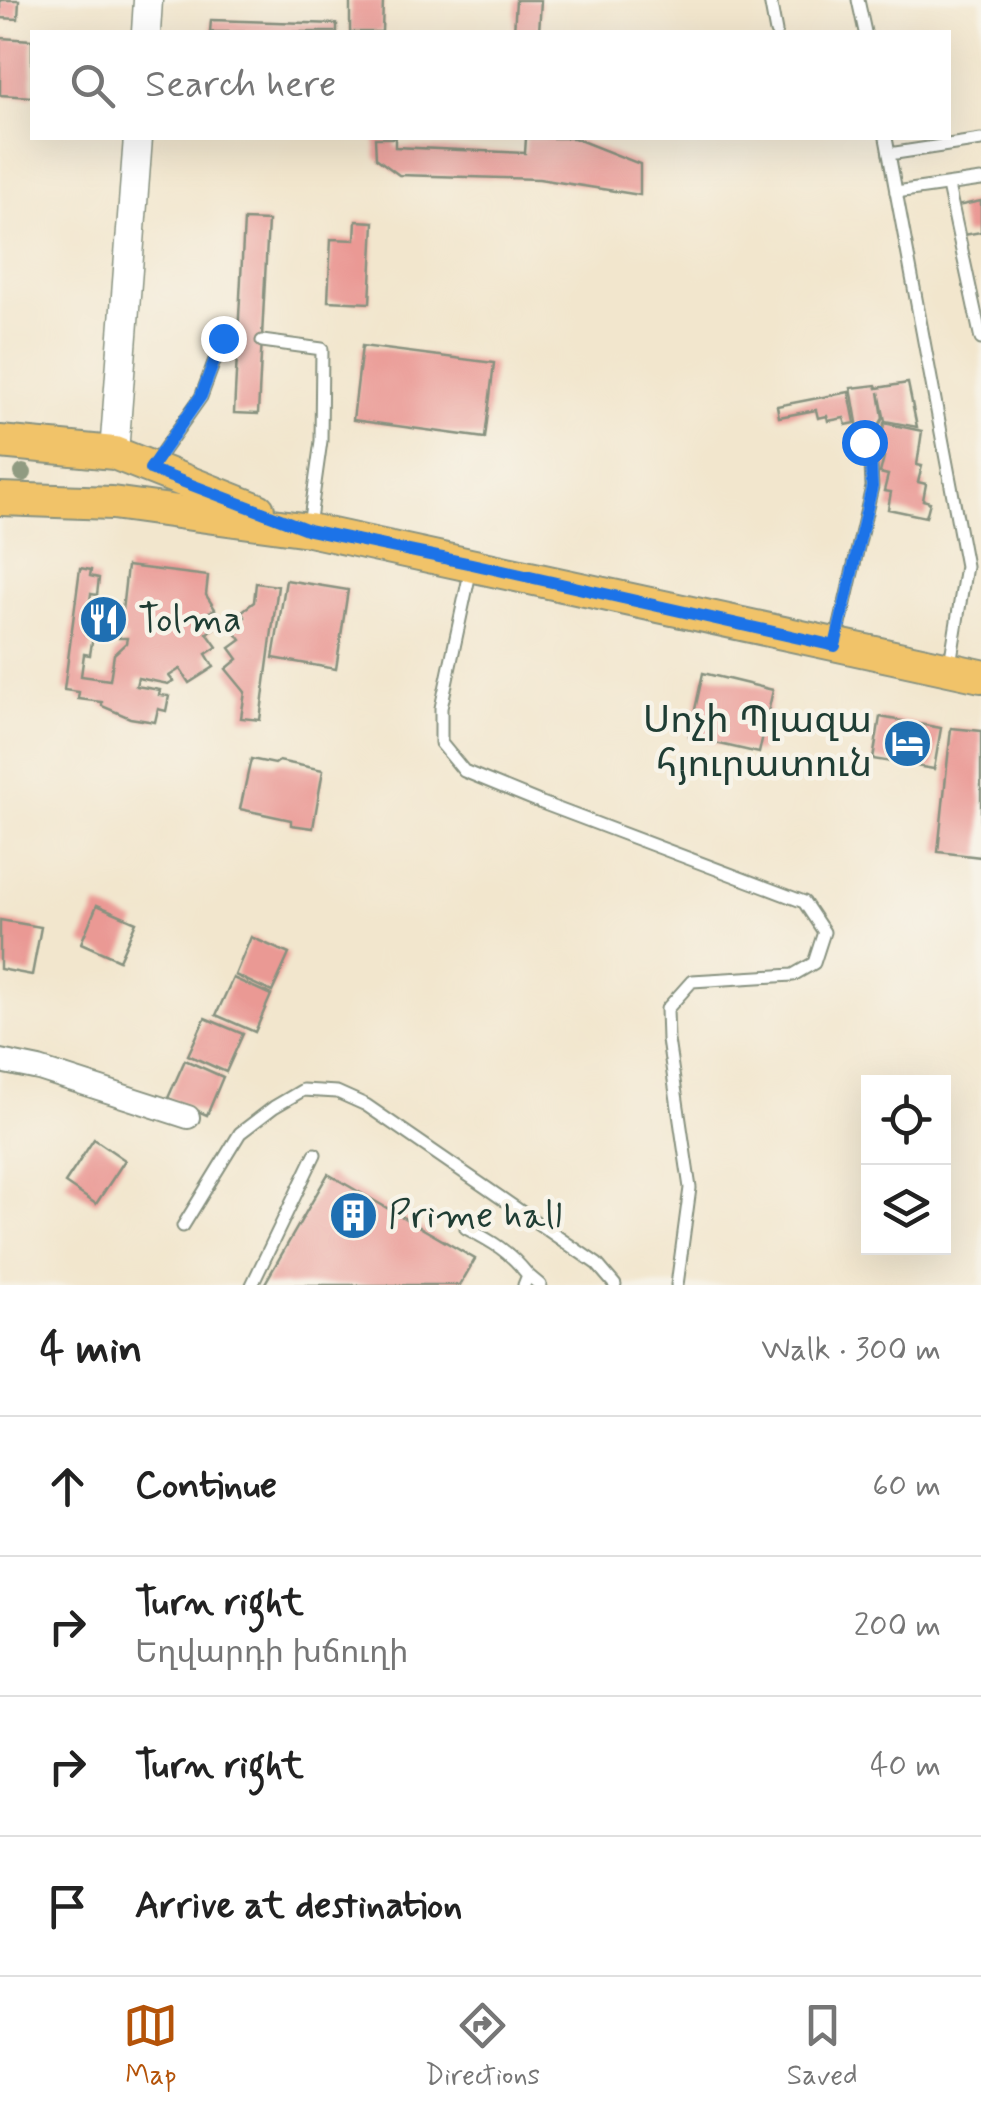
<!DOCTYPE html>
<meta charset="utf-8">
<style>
body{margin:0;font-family:Mynerve,"Noto Sans Armenian",sans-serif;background:#f2f2f2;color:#222}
.controls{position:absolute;right:30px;bottom:30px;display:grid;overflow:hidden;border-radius:0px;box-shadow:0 10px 40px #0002}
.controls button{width:90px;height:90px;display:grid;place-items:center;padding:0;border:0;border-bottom:2px solid #e0e0e0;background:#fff;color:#222;font:50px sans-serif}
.stop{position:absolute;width:30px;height:30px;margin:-22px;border:8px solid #1a73e8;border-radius:50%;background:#fff}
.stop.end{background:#1a73e8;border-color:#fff;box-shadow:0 2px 10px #0008}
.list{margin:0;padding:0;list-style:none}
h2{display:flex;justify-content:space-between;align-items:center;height:130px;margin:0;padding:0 40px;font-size:42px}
h2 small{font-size:32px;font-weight:400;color:#767676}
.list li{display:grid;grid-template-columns:65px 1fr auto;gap:30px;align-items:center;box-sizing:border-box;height:140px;padding:0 40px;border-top:2px solid #e0e0e0}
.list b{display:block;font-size:38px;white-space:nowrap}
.list p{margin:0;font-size:32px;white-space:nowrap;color:#767676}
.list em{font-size:32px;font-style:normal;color:#767676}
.icon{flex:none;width:55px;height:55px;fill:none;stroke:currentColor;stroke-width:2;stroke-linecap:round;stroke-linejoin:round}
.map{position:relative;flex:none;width:981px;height:1285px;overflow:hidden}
.search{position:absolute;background:#fff;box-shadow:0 10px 40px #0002;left:30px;right:30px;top:30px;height:110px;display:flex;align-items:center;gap:25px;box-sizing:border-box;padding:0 35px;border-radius:0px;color:#767676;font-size:38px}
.sheet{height:690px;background:#fff}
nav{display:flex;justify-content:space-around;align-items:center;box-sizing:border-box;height:140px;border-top:2px solid #e0e0e0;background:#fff;font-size:28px;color:#767676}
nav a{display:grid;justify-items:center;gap:5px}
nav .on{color:#b45309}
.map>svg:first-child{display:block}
.building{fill:#ea9994}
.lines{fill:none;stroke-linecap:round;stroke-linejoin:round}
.service-casing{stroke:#889280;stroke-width:15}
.minor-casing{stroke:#889280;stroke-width:26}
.tertiary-casing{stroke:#889280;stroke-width:31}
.primary-casing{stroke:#889280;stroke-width:36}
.service{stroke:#fff;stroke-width:11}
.minor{stroke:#fff;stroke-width:22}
.tertiary{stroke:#fff;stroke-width:28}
.primary{stroke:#f1c369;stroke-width:32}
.tree{fill:#909b81}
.route{stroke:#1a73e8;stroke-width:12}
.labels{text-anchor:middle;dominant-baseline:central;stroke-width:9;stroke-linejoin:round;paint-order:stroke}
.poi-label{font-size:38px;fill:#1f3d34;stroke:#f7f3e8;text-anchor:start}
</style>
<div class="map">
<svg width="981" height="1285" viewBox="0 0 981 1285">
<rect width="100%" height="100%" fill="#f7f3e8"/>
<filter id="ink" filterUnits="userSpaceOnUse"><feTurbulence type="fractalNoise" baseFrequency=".01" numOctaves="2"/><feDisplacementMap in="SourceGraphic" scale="20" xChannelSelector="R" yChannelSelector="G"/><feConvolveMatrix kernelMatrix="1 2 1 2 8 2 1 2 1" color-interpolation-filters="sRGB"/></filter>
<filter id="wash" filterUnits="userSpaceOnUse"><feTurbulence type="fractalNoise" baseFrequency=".0048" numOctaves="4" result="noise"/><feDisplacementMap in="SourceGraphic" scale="40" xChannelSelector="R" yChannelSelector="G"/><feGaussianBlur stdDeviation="2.25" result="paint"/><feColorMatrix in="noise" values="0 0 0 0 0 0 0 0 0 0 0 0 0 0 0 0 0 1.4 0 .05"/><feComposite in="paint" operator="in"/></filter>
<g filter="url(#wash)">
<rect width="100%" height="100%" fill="#f2e6cd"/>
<g id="blocks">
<g class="building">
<path d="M0,0H19L18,19L0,18Z"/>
<path d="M350,0H383L382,32H350Z"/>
<path d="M516,0H541L539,32H514Z"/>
<path d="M211,20L337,24V32H210Z"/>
<path d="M0,38L32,40V97L0,95Z"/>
<path d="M375,138H395V147L525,153L526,138H574L640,164V195L539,179L399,175L376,158Z"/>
<path d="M981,201V232L964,235L957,206Z"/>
<path d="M244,220L268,221L258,414L234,413Z"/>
<path d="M356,221L374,222L370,303L328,301L331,239L355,240Z"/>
<path d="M362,346L494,363L485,438L353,420Z"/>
<path d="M908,383L917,427L885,421L879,392L883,418L879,425L858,428L851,388L876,385L877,388Z"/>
<path d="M849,392L855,423L846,425L844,418L828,421L827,416L818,418L816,410L779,417L777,406Z"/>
<path d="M884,423L922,431L917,465L922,466L918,482L926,484L923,500L930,502L926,517L888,509L891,492L884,491L888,475L880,473L884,457L879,455Z"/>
<path d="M127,566L208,576L206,595L215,609L209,612L217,626L207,633L217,647L206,654L214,667L189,683L180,669L169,676L173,681L168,684L138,678L136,686L160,690L159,695L169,696L166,711L158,709L155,722L130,718L102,706V702L78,699L79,692L64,690L80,568L91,570L90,576L99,578L97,595L91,594L85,634L93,635L90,655L84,654L81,676L110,680L114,654L126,643L127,638H119Z"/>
<path d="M286,580L348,590L336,669L273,658Z"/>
<path d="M256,583L278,586L260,720L241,718L245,692L226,669L238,659L230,648L241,640L232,628L245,617L241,612L254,602Z"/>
<path d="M703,673L773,690L759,753L689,737Z"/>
<path d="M880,717L941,728L934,769L873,759Z"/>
<path d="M951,728L981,731V857L938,852Z"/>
<path d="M251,759L275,764L279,761L323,770L313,828L291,825V820L240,809Z"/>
<path d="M97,905L136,922L119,960L81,943Z"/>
<path d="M0,920L41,927L32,975L0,969Z"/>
<path d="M251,937L289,954L272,992L235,975Z"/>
<path d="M233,978L271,995L255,1032L216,1015Z"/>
<path d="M205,1018L243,1034L226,1072L188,1055Z"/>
<path d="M185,1060L223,1077L207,1115L168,1098Z"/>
<path d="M94,1139L125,1160L96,1204L65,1183Z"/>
<path d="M328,1174L475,1259L460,1285H264Z"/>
</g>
</g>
</g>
<g filter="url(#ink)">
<use href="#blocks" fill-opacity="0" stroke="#889280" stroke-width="2.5"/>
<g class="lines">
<defs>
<g id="service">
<path d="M770,0L776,32"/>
<path d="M858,0L865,32"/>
<path d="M886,138L966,566L950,664"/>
<path d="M889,154L981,140"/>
<path d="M948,186L981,339"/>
<path d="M896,192L981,180"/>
<path d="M262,341L322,349L321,441L309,526"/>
<path d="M153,465L201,397L223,338L237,340"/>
<path d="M471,568L441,708V743L464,771L542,803L804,902L824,932L814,963L793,975L692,981L667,1009L668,1040L690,1188L677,1285"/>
<path d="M836,642L872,487L871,465L864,442"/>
<path d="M183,1226L240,1133L274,1107L303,1090L337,1092L366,1105L597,1264L615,1285"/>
<path d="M466,1228C493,1242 509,1251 528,1275L524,1285"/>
<path d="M528,1275L540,1285"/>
<path d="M252,1285L315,1154"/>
</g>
<path id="minor" d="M0,1061L39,1069L188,1117"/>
<g id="tertiary">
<path d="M146,32L148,0"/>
<path d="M114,453L138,138"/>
</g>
<g id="primary">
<path d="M0,442L114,453L258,510"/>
<path d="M0,499L112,503L309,530L981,676"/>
</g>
</defs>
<use href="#service" class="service-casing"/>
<use href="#minor" class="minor-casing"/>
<use href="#tertiary" class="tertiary-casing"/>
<use href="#primary" class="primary-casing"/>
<use href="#service" class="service"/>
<use href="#minor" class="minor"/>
<use href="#tertiary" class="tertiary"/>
<use href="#primary" class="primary"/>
</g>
<circle class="tree" cx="23" cy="473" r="9"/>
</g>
<g class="lines" filter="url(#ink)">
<path class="route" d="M223,338L201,396L150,469L309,530L472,564L835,646L872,487L871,465L864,442"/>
</g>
<defs>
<symbol id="restaurant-disc" viewBox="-11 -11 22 22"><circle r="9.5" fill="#1f6fb2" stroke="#f7f3e8"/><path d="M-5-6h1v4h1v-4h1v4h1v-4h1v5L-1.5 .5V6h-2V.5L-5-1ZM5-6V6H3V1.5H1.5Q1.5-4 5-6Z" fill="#fff"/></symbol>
<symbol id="hotel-disc" viewBox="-11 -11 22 22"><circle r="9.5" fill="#1f6fb2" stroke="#f7f3e8"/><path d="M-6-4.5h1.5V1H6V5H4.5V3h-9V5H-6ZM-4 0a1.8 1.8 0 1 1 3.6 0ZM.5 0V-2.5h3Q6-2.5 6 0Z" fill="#fff"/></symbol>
<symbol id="building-disc" viewBox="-11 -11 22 22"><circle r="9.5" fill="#1f6fb2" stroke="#f7f3e8"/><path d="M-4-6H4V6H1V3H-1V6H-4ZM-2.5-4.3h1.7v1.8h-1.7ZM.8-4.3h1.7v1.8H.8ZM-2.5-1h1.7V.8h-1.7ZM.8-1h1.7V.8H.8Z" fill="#fff"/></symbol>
</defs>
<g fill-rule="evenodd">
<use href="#restaurant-disc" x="76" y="592" width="55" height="55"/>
<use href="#hotel-disc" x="880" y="716" width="55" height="55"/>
<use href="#building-disc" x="326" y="1188" width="55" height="55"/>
</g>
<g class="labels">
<g class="poi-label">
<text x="138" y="620">Tolma</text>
<text x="872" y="721" text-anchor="end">Սոչի Պլազա<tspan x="872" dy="44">հյուրատուն</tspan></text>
<text x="388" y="1216">Prime hall</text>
</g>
</g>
</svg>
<div class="controls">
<button><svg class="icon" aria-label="locate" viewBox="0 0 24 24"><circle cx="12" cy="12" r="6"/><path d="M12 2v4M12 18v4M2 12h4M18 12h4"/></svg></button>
<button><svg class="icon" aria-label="layers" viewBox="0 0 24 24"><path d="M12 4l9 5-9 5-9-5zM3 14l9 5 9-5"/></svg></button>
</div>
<div class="stop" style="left:864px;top:442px"></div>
<div class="stop end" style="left:223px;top:338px"></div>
<div class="search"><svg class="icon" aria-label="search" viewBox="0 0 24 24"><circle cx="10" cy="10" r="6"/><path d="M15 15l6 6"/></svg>Search here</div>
</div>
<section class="sheet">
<h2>4 min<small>Walk · 300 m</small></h2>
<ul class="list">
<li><svg class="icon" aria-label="ahead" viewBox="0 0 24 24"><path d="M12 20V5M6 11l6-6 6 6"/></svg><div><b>Continue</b></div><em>60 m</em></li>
<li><svg class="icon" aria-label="right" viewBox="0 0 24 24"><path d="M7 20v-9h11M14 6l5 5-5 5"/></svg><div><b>Turn right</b><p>Եղվարդի խճուղի</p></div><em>200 m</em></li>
<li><svg class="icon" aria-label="right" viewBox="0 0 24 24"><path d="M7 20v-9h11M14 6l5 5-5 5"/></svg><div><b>Turn right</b></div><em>40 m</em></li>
<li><svg class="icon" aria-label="arrive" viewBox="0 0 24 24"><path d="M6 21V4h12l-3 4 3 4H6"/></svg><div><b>Arrive at destination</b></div></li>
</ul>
</section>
<nav>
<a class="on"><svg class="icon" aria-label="map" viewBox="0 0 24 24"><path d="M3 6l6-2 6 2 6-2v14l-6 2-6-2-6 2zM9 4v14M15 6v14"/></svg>Map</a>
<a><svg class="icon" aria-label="directions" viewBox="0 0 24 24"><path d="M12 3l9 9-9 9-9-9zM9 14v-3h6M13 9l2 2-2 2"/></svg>Directions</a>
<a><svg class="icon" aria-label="saved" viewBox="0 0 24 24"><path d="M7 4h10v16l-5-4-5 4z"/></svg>Saved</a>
</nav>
